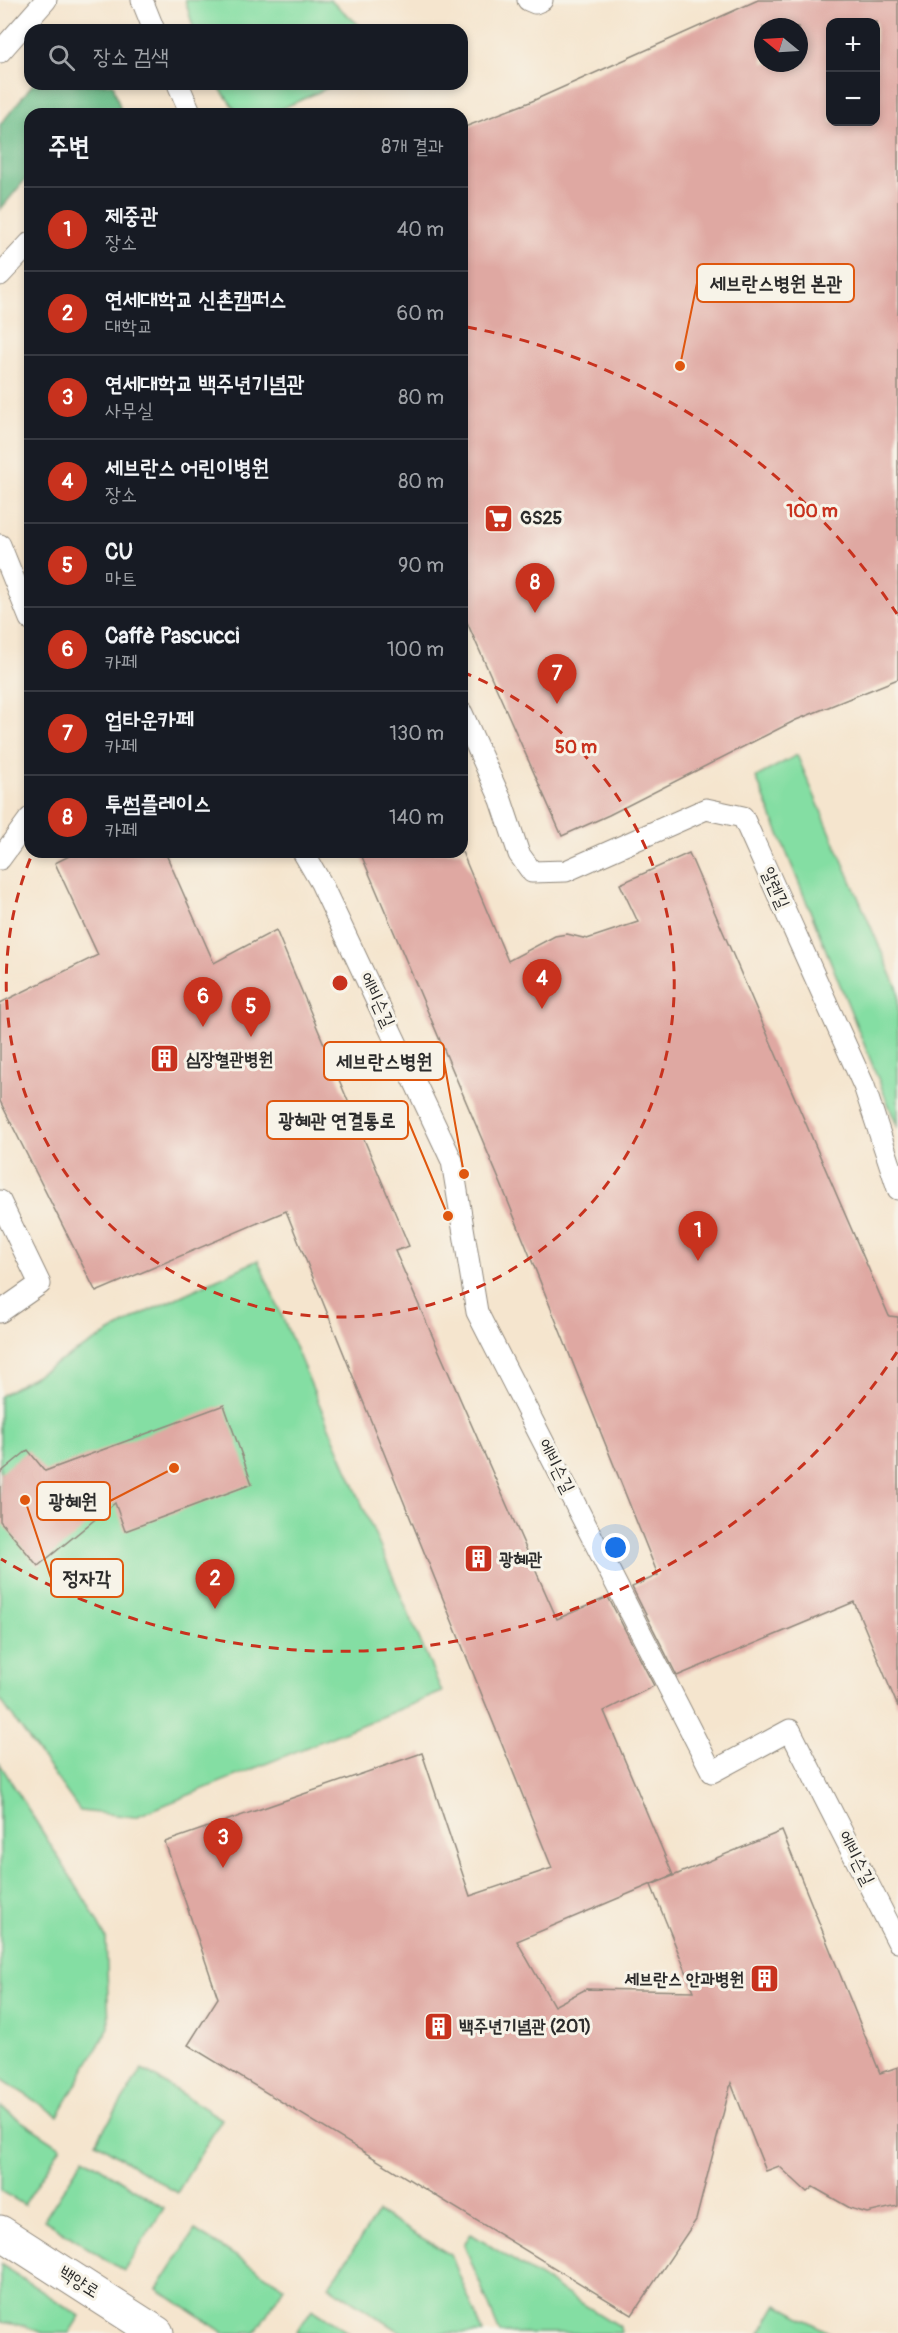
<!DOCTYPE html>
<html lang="ko">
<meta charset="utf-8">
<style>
body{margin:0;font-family:Pangolin,"Poor Story",sans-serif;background:#242831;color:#f1f3f6}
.controls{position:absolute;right:18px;top:18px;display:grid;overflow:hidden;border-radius:12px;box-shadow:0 3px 9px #0003}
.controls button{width:54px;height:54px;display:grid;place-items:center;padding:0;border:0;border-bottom:2px solid #363941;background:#171b24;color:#f1f3f6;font:30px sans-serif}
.compass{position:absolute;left:754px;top:18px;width:54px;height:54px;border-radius:50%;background:#171b24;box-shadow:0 3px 9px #0003;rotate:288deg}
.you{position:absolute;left:616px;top:1548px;width:21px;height:21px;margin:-15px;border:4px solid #fff;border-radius:50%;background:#1a73e8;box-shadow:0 0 0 9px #1a73e833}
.badge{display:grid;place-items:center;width:39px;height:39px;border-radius:50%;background:#c8321e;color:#fff;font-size:20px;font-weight:700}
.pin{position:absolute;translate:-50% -50px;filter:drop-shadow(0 2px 3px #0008)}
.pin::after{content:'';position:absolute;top:32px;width:21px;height:18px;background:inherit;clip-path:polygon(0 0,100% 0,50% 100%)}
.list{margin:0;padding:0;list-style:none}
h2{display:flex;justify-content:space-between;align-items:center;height:78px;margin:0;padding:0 24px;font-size:26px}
h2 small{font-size:20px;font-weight:400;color:#9ea1a6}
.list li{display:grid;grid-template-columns:39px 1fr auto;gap:18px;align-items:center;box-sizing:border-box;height:84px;padding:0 24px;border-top:2px solid #363941}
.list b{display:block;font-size:22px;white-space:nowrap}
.list p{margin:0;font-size:20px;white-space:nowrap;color:#9ea1a6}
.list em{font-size:20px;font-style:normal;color:#9ea1a6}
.icon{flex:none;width:33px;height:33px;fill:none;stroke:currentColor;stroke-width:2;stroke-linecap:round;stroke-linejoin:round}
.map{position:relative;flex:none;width:898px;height:2333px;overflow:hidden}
.search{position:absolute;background:#171b24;box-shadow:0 3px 9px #0003;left:24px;top:24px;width:444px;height:66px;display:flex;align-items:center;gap:15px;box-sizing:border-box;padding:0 21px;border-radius:18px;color:#9ea1a6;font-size:22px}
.panel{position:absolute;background:#171b24;box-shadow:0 3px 9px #0003;left:24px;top:108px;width:444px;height:750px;border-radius:18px}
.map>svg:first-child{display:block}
.green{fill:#84dea3;stroke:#588467;stroke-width:1.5}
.forest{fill:#6bbd89;stroke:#4b745a;stroke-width:1.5}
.building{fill:#dfa8a2;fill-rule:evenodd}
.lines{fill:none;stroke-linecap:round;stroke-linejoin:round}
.lane-casing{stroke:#90887c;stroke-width:23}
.street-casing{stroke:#90887c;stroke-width:35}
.lane{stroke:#fff;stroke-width:21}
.street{stroke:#fff;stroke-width:33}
.ring{fill:none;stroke:#c8321e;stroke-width:3;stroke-dasharray:10 8}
.labels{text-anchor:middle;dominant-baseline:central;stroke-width:6;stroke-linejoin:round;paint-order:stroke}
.poi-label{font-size:18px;font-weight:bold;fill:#2b2b2b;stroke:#f7f3e8;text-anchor:start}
.street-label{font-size:18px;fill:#2b2b2b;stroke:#f7f3e8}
.centre{fill:#c8321e;stroke:#f7f3e8;stroke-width:3}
.ring-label{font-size:18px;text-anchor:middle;font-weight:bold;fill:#c8321e;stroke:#f7f3e8;stroke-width:6;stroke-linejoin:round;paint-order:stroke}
.leader{fill:none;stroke:#df570e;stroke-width:2}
.callout-dot{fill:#df570e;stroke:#f7f3e8;stroke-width:2}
.callout{fill:#f7f3e8;stroke:#df570e;stroke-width:2}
.callout-label{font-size:20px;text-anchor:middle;font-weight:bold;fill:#2b2b2b}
</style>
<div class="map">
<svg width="898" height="2333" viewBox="0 0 898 2333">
<rect width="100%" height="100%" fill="#f7f3e8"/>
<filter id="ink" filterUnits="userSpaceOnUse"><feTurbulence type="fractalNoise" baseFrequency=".0167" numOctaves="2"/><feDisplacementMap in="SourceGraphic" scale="12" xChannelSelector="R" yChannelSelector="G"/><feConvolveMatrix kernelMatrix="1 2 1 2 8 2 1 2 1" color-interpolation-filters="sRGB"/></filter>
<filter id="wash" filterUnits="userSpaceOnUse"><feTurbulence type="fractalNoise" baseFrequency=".008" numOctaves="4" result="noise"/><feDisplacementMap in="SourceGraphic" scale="24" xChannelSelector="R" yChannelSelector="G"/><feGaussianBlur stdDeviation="1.35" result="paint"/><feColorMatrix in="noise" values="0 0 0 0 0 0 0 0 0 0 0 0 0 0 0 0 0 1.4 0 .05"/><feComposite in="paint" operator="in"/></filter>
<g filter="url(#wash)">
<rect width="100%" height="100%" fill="#f5e5ce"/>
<g class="green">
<path d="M185,0H330L365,30H194Z"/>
<path d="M217,84H336L270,114H238Z"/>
<path d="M797,755L898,990V1128L756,777Z"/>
<path d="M258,1260L442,1692L135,1817L80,1811L0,1699V1396L140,1315Z"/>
<path d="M0,1764L87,1903L106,1938L109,2027L58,2116L0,2078Z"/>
<path d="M142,2069L222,2119L177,2193L96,2142Z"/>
<path d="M0,2107L61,2147L24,2205L0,2190Z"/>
<path d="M84,2157L164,2208L124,2271L44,2220Z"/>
<path d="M378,2212L451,2255L483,2333H402L329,2286Z"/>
<path d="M195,2230L284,2287L255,2333H224L157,2289Z"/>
<path d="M471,2234L620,2327L621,2333H500L464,2244Z"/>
<path d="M0,2264L80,2316L69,2333H43L25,2326L0,2322Z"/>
<path d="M777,2304L830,2333H760Z"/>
<path d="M312,2309L349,2333H296Z"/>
</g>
<path class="forest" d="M33,84H113L121,111L117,114H30V174L0,210V125Z"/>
<g id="blocks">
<g class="building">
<path d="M758,0H898V679L796,720L609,815L562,836L462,611V128L530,102ZM831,22H876V122H831ZM763,27H799V63H763Z"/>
<path d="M77,852H165L214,963L276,930L409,1246L395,1251L557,1619L608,1597L654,1686L604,1711L673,1875L517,1941L554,2006L586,1989L694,1991L651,1885L782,1831L880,2073L898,2067V2206L867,2213L850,2208L813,2187L807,2192L779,2166L766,2171L731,2083L696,2220L632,2315L188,2045L218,1998L165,1842L422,1753L470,1896L552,1868L286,1211L96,1292L0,1101V1003L98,955L55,863Z"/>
<path d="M360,852H462L508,961L555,936L567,934L587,939L638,922L620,884L689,853L889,1316L898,1317V1707L854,1602L677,1676L632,1587L658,1575L501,1184Z"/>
<path d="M224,1405L252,1484L125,1531L115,1503L38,1566L0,1521V1473L28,1450L45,1471Z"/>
</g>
</g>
</g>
<g filter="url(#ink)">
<use href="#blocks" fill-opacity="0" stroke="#90887c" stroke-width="1.5"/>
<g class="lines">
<defs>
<g id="lane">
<path d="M142,0L154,30"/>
<path d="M528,0L535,3L542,0"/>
<path d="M0,52L46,0"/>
<path d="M178,84L191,114"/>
<path d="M0,275L30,243"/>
<path d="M0,545L30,619"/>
<path d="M462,713L501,800L519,854L532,872L566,871L706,809L743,817L864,1086L898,1189"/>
<path d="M303,852L321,883L452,1161L477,1312L712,1772L790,1730L898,1942"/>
<path d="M0,859L30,818"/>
<path d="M0,1201L40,1284L0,1312"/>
</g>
<path id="street" d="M0,2232L157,2333"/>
</defs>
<use href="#lane" class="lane-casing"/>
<use href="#street" class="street-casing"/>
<use href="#lane" class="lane"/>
<use href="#street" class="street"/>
</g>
</g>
<g class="ring">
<path d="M462 672A334 334 0 1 1 33 852"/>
<path d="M897 1352A668 668 0 0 1 1 1559M467 327A668 668 0 0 1 897 614"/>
</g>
<defs>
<symbol id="supermarket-square" viewBox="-11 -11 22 22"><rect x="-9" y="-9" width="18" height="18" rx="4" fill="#c8321e" stroke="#f7f3e8"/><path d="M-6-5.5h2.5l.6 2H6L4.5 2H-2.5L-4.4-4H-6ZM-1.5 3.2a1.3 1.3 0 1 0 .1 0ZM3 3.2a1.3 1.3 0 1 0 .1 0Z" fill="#fff"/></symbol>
<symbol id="building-square" viewBox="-11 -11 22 22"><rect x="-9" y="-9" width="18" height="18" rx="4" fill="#c8321e" stroke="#f7f3e8"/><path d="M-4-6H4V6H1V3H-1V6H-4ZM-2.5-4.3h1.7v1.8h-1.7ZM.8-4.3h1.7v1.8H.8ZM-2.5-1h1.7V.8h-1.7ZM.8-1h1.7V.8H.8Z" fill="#fff"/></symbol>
</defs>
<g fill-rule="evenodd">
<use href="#supermarket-square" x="482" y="502" width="33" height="33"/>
<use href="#building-square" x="148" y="1042" width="33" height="33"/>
<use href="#building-square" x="462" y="1542" width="33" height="33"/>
<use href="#building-square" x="748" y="1962" width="33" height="33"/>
<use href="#building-square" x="422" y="2010" width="33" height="33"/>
</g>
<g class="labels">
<g class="poi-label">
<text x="520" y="518">GS25</text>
<text x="186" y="1059">심장혈관병원</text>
<text x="499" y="1559">광혜관</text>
<text x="744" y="1979" text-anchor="end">세브란스 안과병원</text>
<text x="459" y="2026">백주년기념관 (201)</text>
</g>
<g class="street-label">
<text transform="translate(775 888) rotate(66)">알렌길</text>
<text transform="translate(377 1000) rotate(65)">에비슨길</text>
<text transform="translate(556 1466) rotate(63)">에비슨길</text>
<text transform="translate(856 1858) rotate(63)">에비슨길</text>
<text transform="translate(79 2282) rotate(32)">백양로</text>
</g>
</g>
<circle cx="340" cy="983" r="9" class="centre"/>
<g class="ring-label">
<text x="812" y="517">100 m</text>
<text x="576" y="753">50 m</text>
</g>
<path class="leader" d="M680 366L697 283M464 1174L444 1061M448 1216L408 1120M174 1468L110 1501M25 1500L51 1578"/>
<g class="callout-dot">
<circle cx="680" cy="366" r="6"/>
<circle cx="464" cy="1174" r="6"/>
<circle cx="448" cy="1216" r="6"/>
<circle cx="174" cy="1468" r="6"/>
<circle cx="25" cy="1500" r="6"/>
</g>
<g class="callout">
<rect x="697" y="264" width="157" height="38" rx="6"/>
<rect x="324" y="1042" width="120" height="38" rx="6"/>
<rect x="267" y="1101" width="141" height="38" rx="6"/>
<rect x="37" y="1482" width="73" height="38" rx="6"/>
<rect x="51" y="1559" width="72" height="38" rx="6"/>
</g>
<g class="callout-label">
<text x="776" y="290">세브란스병원 본관</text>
<text x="384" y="1068">세브란스병원</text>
<text x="337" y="1127">광혜관 연결통로</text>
<text x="73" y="1508">광혜원</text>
<text x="87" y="1585">정자각</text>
</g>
</svg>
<div class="controls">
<button>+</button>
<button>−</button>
</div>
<svg class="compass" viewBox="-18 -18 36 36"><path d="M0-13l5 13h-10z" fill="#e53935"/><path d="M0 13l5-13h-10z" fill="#9ea1a6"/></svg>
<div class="you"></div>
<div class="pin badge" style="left:698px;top:1261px">1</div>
<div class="pin badge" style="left:215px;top:1609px">2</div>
<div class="pin badge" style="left:223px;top:1868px">3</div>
<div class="pin badge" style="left:542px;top:1009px">4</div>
<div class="pin badge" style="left:251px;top:1037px">5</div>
<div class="pin badge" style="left:203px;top:1027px">6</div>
<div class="pin badge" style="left:557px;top:704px">7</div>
<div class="pin badge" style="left:535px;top:613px">8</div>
<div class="search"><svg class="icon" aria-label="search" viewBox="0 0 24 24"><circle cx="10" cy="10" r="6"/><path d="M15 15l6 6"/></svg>장소 검색</div>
<section class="panel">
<h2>주변<small>8개 결과</small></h2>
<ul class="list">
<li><span class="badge">1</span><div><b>제중관</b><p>장소</p></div><em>40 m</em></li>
<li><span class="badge">2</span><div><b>연세대학교 신촌캠퍼스</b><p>대학교</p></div><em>60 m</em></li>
<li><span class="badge">3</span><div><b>연세대학교 백주년기념관</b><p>사무실</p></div><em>80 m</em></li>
<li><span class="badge">4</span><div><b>세브란스 어린이병원</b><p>장소</p></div><em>80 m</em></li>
<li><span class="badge">5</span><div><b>CU</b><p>마트</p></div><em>90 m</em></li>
<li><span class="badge">6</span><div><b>Caffè Pascucci</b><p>카페</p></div><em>100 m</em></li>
<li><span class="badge">7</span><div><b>업타운카페</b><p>카페</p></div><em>130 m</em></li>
<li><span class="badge">8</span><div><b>투썸플레이스</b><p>카페</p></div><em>140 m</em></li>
</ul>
</section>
</div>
